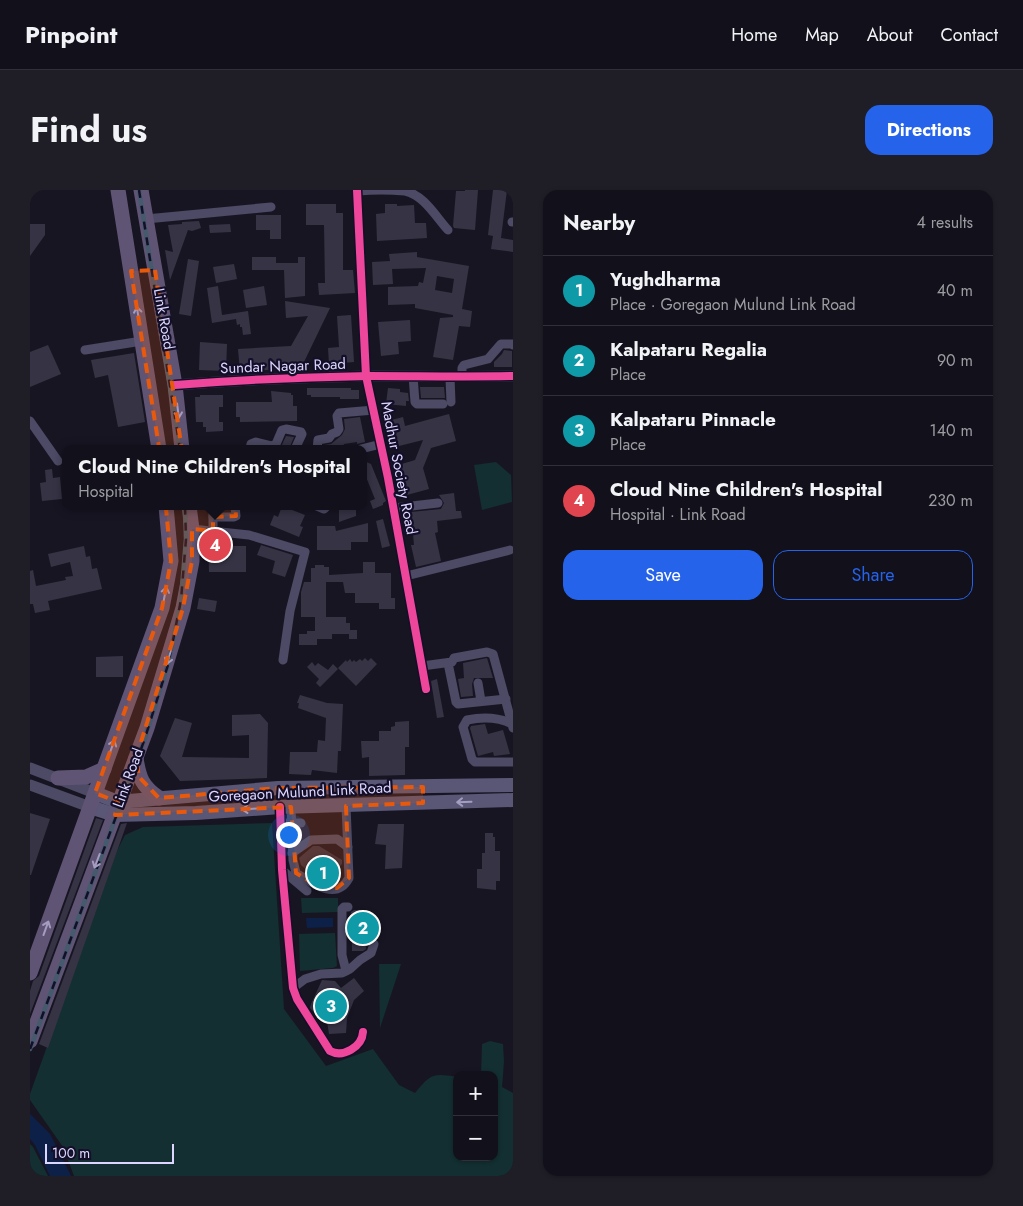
<!DOCTYPE html>
<meta charset="utf-8">
<style>
body{margin:0;font-family:Jost,sans-serif;background:#1f1e27;color:#f1f3f6}
.controls{position:absolute;right:15px;bottom:15px;display:grid;overflow:hidden;border-radius:10px;box-shadow:0 1px 4px #0004}
.controls button{width:45px;height:45px;display:grid;place-items:center;padding:0;border:0;border-bottom:1px solid #313039;background:#12101a;color:#f1f3f6;font:25px sans-serif}
.scale{position:absolute;left:15px;bottom:12px;width:129px;box-sizing:border-box;padding-left:5px;border:2px solid #ddd7ff;border-top:0;font-size:14px;line-height:18px;white-space:nowrap;color:#ddd7ff;-webkit-text-stroke:4px #140f29;paint-order:stroke}
.you{position:absolute;left:258px;top:644px;width:18px;height:18px;margin:-12px;border:4px solid #fff;border-radius:50%;background:#1a73e8;box-shadow:0 0 0 8px #1a73e833}
.badge{display:grid;place-items:center;width:32px;height:32px;border-radius:50%;background:#2563eb;color:#fff;font-size:16px;font-weight:700}
.pin{position:absolute;translate:-50% -50%;border:2px solid #fff;box-shadow:0 1px 5px #0006}
.popup{position:absolute;left:32px;top:255px;width:305px;height:65px;box-sizing:border-box;display:grid;place-content:center;border-radius:10px;background:#12101a;filter:drop-shadow(0 1px 4px #0005);font-size:16px;white-space:nowrap;color:#9c9da2}
.popup b{font-size:19px;color:#f1f3f6}
.popup::after{content:'';position:absolute;left:50%;top:100%;margin-left:-10px;border:10px solid transparent;border-top-color:#12101a}
.list{margin:0;padding:0;list-style:none}
h2{display:flex;justify-content:space-between;align-items:center;height:65px;margin:0;padding:0 20px;font-size:21px}
h2 small{font-size:16px;font-weight:400;color:#9c9da2}
.list li{display:grid;grid-template-columns:32px 1fr auto;gap:15px;align-items:center;box-sizing:border-box;height:70px;padding:0 20px;border-top:1px solid #313039}
.list b{display:block;font-size:19px;white-space:nowrap}
.list p{margin:0;font-size:16px;white-space:nowrap;color:#9c9da2}
.list em{font-size:16px;font-style:normal;color:#9c9da2}
.actions{display:flex;gap:10px;padding:15px 20px}
.actions a{flex:1;padding:11px 0;border:1px solid #2563eb;border-radius:15px;text-align:center;font-size:18px;color:#2563eb}
.actions .main{background:#2563eb;color:#fff}
.map{position:relative;flex:none;width:483px;height:986px;overflow:hidden;border-radius:15px}
header{display:flex;align-items:center;gap:30px;box-sizing:border-box;height:70px;padding:0 25px;background:#12101a;border-bottom:1px solid #313039}
header strong{font-size:24px}
nav{display:flex;gap:28px;margin-inline-start:auto;font-size:18px}
.intro{display:flex;align-items:center;justify-content:space-between;box-sizing:border-box;height:120px;padding:0 30px}
h1{margin:0;font-size:35px}
.button{padding:12px 22px;border-radius:15px;background:#2563eb;color:#fff;font-size:18px;font-weight:700}
main{display:flex;gap:30px;padding:0 30px}
aside{flex:1;background:#12101a;border-radius:15px;box-shadow:0 1px 4px #0004}
.map>svg:first-child{display:block}
.green{fill:#132f31}
.water{fill:#0c2048}
.building{fill:#363345;fill-rule:evenodd}
.lines{fill:none;stroke-linecap:round;stroke-linejoin:round}
.minor{stroke:#4c4a64;stroke-width:9}
.tertiary{stroke:#4c4a64;stroke-width:11}
.secondary{stroke:#595676;stroke-width:14}
.primary{stroke:#605475;stroke-width:15}
.rail-casing{stroke:#455a6d;stroke-width:4.5}
.rail{stroke:#140f29;stroke-width:2.5;stroke-dasharray:8;stroke-linecap:butt}
.cycleway-casing{stroke:#140f29;stroke-width:11}
.cycleway{stroke:#ed469a;stroke-width:8}
.oneway{stroke:#a59cc1}
.oneway2{stroke:#a29dc1}
.marked{fill:#e8590c;fill-opacity:0.2;stroke:#e8590c;stroke-width:4;stroke-dasharray:10 6;stroke-linejoin:round}
.labels{text-anchor:middle;dominant-baseline:central;stroke-width:4.5;stroke-linejoin:round;paint-order:stroke}
.street-label{font-size:15px;fill:#ddd7ff;stroke:#140f29}
</style>
<header>
<strong>Pinpoint</strong>
<nav><a>Home</a><a>Map</a><a>About</a><a>Contact</a></nav>
</header>
<div class="intro"><h1>Find us</h1><a class="button">Directions</a></div>
<main>
<div class="map">
<svg width="483" height="986" viewBox="0 0 483 986">
<rect width="100%" height="100%" fill="#181523"/>
<g class="green">
<path d="M466,272L481,285L482,312L452,320L444,275Z"/>
<path d="M242,633L254,819L296,876L343,859L369,895L385,903C401,884 402,883 427,887V967H464V885H451L452,854L460,851L473,854L474,872L472,897L483,903V986H44L33,957L0,910V904L87,661L95,645L113,637Z"/>
<path d="M271,708H308V722L272,723Z"/>
<path d="M305,743L307,776L303,778L270,781L269,744Z"/>
<path d="M349,774H371L350,838Z"/>
<path d="M0,954L3,957L18,986H0Z"/>
</g>
<g class="water">
<path d="M276,728H303V737L277,738Z"/>
<path d="M0,924L20,944L41,986H20L5,955L0,949Z"/>
</g>
<g class="building">
<path d="M435,0H448L445,40L424,38L423,36L426,1H435Z"/>
<path d="M463,0H477L471,48L483,50V62L461,59L463,46L458,45Z"/>
<path d="M276,14H306V23H313V80H323L325,103L289,105L288,93H295L294,35H276Z"/>
<path d="M355,14H367V16L384,15L385,33H396L397,48L347,51L346,24L355,23Z"/>
<path d="M226,25H251V49H240V40H226Z"/>
<path d="M169,31L171,38L162,41L158,40L140,90L135,60L143,62L138,35L152,34V32Z"/>
<path d="M0,34H15V45L0,66Z"/>
<path d="M200,34L201,42L180,43L179,35Z"/>
<path d="M387,62V67L439,76L432,119L442,121L440,137L429,136L423,170L403,167L410,128L423,127V125L385,118V114L358,115V97L388,96L389,92L393,93L396,78L362,79L363,94L343,95L342,72L360,71L359,64ZM407,86L424,89L422,103L405,100Z"/>
<path d="M222,67H246V73H268V67H275V106L255,108L254,80H222Z"/>
<path d="M158,69L169,71L161,126L149,124Z"/>
<path d="M204,74L207,89L186,93L183,77Z"/>
<path d="M188,96L192,125L218,121L221,144L213,145L212,137H210V134L207,135L206,129L182,133L177,98Z"/>
<path d="M234,96L237,115L216,118L213,100Z"/>
<path d="M255,111L300,118L273,174L269,172L263,178L210,182L208,159L261,156L278,126L256,128Z"/>
<path d="M321,125L324,172L299,174L298,158L309,157L307,126Z"/>
<path d="M380,130L381,151L368,152L369,164L351,166L348,132Z"/>
<path d="M170,152L197,154L196,181L169,180Z"/>
<path d="M18,155L31,184L0,197V162Z"/>
<path d="M474,160L482,161V177H464V172L472,164Z"/>
<path d="M104,163L115,232L88,237L78,185L65,188L61,170Z"/>
<path d="M390,197H414L415,208H391Z"/>
<path d="M277,198H321V200H329V209H310V207H281V205H277Z"/>
<path d="M358,198L370,199V202L378,203L379,211H376V216L356,214Z"/>
<path d="M241,201L261,203V205H263V216H267V231L210,232V227H206V212H242Z"/>
<path d="M170,205H193V217H189V232H193V241L176,242V237H173V232H166L165,207H170Z"/>
<path d="M419,224L426,251L401,258L393,278L399,299L373,306L365,276L385,270L393,250L361,258L354,232L373,227L375,236Z"/>
<path d="M330,227L335,252L327,254V252L314,254L313,257L303,259H293L294,255L301,254L312,245L315,239L314,229Z"/>
<path d="M256,246L264,247L259,259H250Z"/>
<path d="M334,271L341,274L356,311L353,313V315L343,319L340,311L345,309L334,282Z"/>
<path d="M22,279L23,288L30,287L32,309L12,311L10,293L16,292L15,280Z"/>
<path d="M424,303L426,321H431L432,328L407,331L408,342L405,343L411,371L386,377L381,355H384L381,322L411,319L414,313L409,305Z"/>
<path d="M252,316L275,325L270,336L273,337L269,347L240,335L244,325L248,327Z"/>
<path d="M309,316H326V326L309,332Z"/>
<path d="M353,329L360,356L352,358L346,331Z"/>
<path d="M338,333V352H321V360H287V336H305L306,341Z"/>
<path d="M196,351V356H216V382H179L178,352Z"/>
<path d="M231,355L263,365L255,387L242,383L245,371L227,365Z"/>
<path d="M54,356L56,367L60,366L62,379L67,378L72,399L18,411L20,420L5,423L3,414H0V381L3,380L6,396L36,390L35,387L43,386L40,372L21,377L18,364Z"/>
<path d="M333,372H345V383H361V408H365V419H349V413H325V403H315L313,392H296V427H316V433H320V440H327V449H319V444H302V449H287V455H269V444H277V441H285V427H271V402L274,392H281V378H285V375H294V377H299V385L333,383Z"/>
<path d="M169,408L187,411L185,422L167,419Z"/>
<path d="M93,466V487H66V467Z"/>
<path d="M335,468L338,471L341,468L347,474L326,496L308,478L316,470L317,472L320,469L322,472L324,470L326,472L330,469L332,471Z"/>
<path d="M457,468L463,488H444L442,494L443,506L431,507L428,489L434,488L433,473Z"/>
<path d="M282,472L285,476L288,473L298,480L303,474L308,479L290,497L286,493L289,489L277,477Z"/>
<path d="M407,489L414,527L407,528L401,491Z"/>
<path d="M270,505L297,513L313,514L311,561H308L307,583L282,580L281,585L259,584L260,562H287L288,550L295,551L296,528L268,518L269,513H267Z"/>
<path d="M230,524L238,533L237,588L150,591L130,566L145,528L162,533L152,567L219,568V545L202,546V525Z"/>
<path d="M379,531V557H375V585L339,586V567L332,568L331,551H349V541H361V537L365,536V532Z"/>
<path d="M455,534L458,544L473,540L480,564L464,566L463,562L448,566L440,538L441,536Z"/>
<path d="M0,623L20,629L1,685H0Z"/>
<path d="M66,628L73,630L0,824V801L3,791L9,786Z"/>
<path d="M97,633L18,858L9,854L91,634Z"/>
<path d="M348,634H374L372,678L355,679L356,655L345,654Z"/>
<path d="M455,643H463V647H465V661H470V691H466V700L447,698V679H452V663H455Z"/>
<path d="M283,656H289L312,670V674L297,692L286,688L271,675L269,668Z"/>
<path d="M324,720H332V729H344V747L335,748L336,759L333,761H322L321,722Z"/>
<path d="M324,788L334,801L324,810L317,828L316,843L299,844L296,825L286,824L280,818L281,814L292,790L305,791L311,798Z"/>
</g>
<g class="lines">
<g class="minor">
<path d="M327,0L336,186L358,288L396,499"/>
<path d="M328,1C341,0 362,0 375,1C394,5 406,27 418,40"/>
<path d="M116,29L241,17"/>
<path d="M482,32H483"/>
<path d="M55,160L112,151"/>
<path d="M383,186L385,212L387,214H413"/>
<path d="M432,187V178L434,175L458,169L471,154H482L483,155"/>
<path d="M420,188L421,212"/>
<path d="M0,231L28,271"/>
<path d="M220,259L221,254L226,252L242,256L246,254L252,240L256,239L271,242L272,244L265,259"/>
<path d="M287,259L288,250L299,248L302,244L307,242L309,239L307,226L309,223L344,220"/>
<path d="M331,259L351,254"/>
<path d="M287,316L294,319L297,316"/>
<path d="M364,318L408,313"/>
<path d="M183,327H204L206,326L205,316"/>
<path d="M162,339L219,345L275,362L260,421L253,470"/>
<path d="M183,341V316"/>
<path d="M376,386L480,360"/>
<path d="M418,473L426,512L428,514L476,509"/>
<path d="M392,476L422,472L424,468L457,462L463,464L482,534"/>
<path d="M448,493L451,511"/>
<path d="M483,538L482,534C468,527 452,527 437,530L433,537L442,569L445,572H483"/>
<path d="M250,617L252,680L263,798L267,809L300,861C313,868 332,857 333,842"/>
<path d="M261,617L263,670L266,683C281,692 306,712 319,688L316,616"/>
<path d="M255,633H271"/>
<path d="M262,663L281,650L307,649L318,657"/>
<path d="M252,680L277,701"/>
<path d="M316,781L312,765V719L314,717H318"/>
<path d="M263,798L275,789L291,784L312,783L320,779L330,770L341,763L344,754"/>
</g>
<g class="tertiary">
<path d="M145,195C209,190 274,187 339,186C387,186 435,187 483,186"/>
<path d="M0,578L65,603"/>
<path d="M0,595L60,617"/>
</g>
<g class="secondary">
<path d="M65,603L88,612L248,598L483,595"/>
<path d="M60,617L85,625L166,623L250,617L483,610"/>
</g>
<g class="primary">
<path d="M88,0L129,259"/>
<path d="M111,0L145,195L152,259"/>
<path d="M106,568C109,588 112,596 129,608"/>
<path d="M28,588L56,587L74,579"/>
<path d="M0,783L132,418L141,371L136,316"/>
<path d="M0,851L117,538L153,418L162,371V339L159,316"/>
</g>
<defs>
<g id="rail">
<path d="M109,0L150,259"/>
<path d="M0,859L114,551L138,475L151,410L156,349L155,316"/>
</g>
</defs>
<use href="#rail" class="rail-casing"/>
<use href="#rail" class="rail"/>
<defs>
<g id="cycleway">
<path d="M327,0L336,186L358,288L396,499"/>
<path d="M145,195C209,190 274,187 339,186C387,186 435,187 483,186"/>
<path d="M250,617L252,680L263,798L267,809L300,861C313,868 332,857 333,842"/>
</g>
</defs>
<use href="#cycleway" class="cycleway-casing"/>
<use href="#cycleway" class="cycleway"/>
</g>
<defs><path id="oneway-shaft" d="M-6 0H5M1.5-3L5.5 0L1.5 3" fill="none" stroke-width="1.6" stroke-linecap="round" stroke-linejoin="round" transform="scale(1.25)"/></defs>
<g class="oneway">
<use href="#oneway-shaft" transform="translate(108 124) rotate(-99)"/>
<use href="#oneway-shaft" transform="translate(148 221) rotate(83)"/>
<use href="#oneway-shaft" transform="translate(135 404) rotate(-79)"/>
<use href="#oneway-shaft" transform="translate(139 467) rotate(107)"/>
<use href="#oneway-shaft" transform="translate(82 557) rotate(-70)"/>
<use href="#oneway-shaft" transform="translate(67 671) rotate(111)"/>
<use href="#oneway-shaft" transform="translate(16 738) rotate(-70)"/>
</g>
<g class="oneway2">
<use href="#oneway-shaft" transform="translate(434 612) rotate(178)"/>
<use href="#oneway-shaft" transform="translate(219 619) rotate(176)"/>
</g>
<path class="marked" d="M125,80L156,287L203,291L206,326L183,327V341L162,339V371L153,418L106,568L109,587L129,608L248,598L393,597V613L316,616L319,688L307,698H291L266,683L261,617L85,625L88,612L65,603L132,418L141,371L132,276L101,81Z"/>
<g class="labels">
<g class="street-label">
<text transform="translate(134 129) rotate(80)">Link Road</text>
<text transform="translate(253 176) rotate(-2)">Sundar Nagar Road</text>
<text transform="translate(369 278) rotate(79)">Madhur Society Road</text>
<text transform="translate(98 588) rotate(-70)">Link Road</text>
<text transform="translate(270 602) rotate(-3)">Goregaon Mulund Link Road</text>
</g>
</g>
</svg>
<div class="controls">
<button>+</button>
<button>−</button>
</div>
<div class="scale">100 m</div>
<div class="you"></div>
<div class="pin badge" style="left:293px;top:683px;background:#0f9aa8">1</div>
<div class="pin badge" style="left:333px;top:738px;background:#0f9aa8">2</div>
<div class="pin badge" style="left:301px;top:816px;background:#0f9aa8">3</div>
<div class="pin badge" style="left:185px;top:355px;background:#e0444e">4</div>
<div class="popup"><b>Cloud Nine Children's Hospital</b>Hospital</div>
</div>
<aside>
<h2>Nearby<small>4 results</small></h2>
<ul class="list">
<li><span class="badge" style="background:#0f9aa8">1</span><div><b>Yughdharma</b><p>Place · Goregaon Mulund Link Road</p></div><em>40 m</em></li>
<li><span class="badge" style="background:#0f9aa8">2</span><div><b>Kalpataru Regalia</b><p>Place</p></div><em>90 m</em></li>
<li><span class="badge" style="background:#0f9aa8">3</span><div><b>Kalpataru Pinnacle</b><p>Place</p></div><em>140 m</em></li>
<li><span class="badge" style="background:#e0444e">4</span><div><b>Cloud Nine Children's Hospital</b><p>Hospital · Link Road</p></div><em>230 m</em></li>
</ul>
<div class="actions"><a class="main">Save</a><a>Share</a></div>
</aside>
</main>
